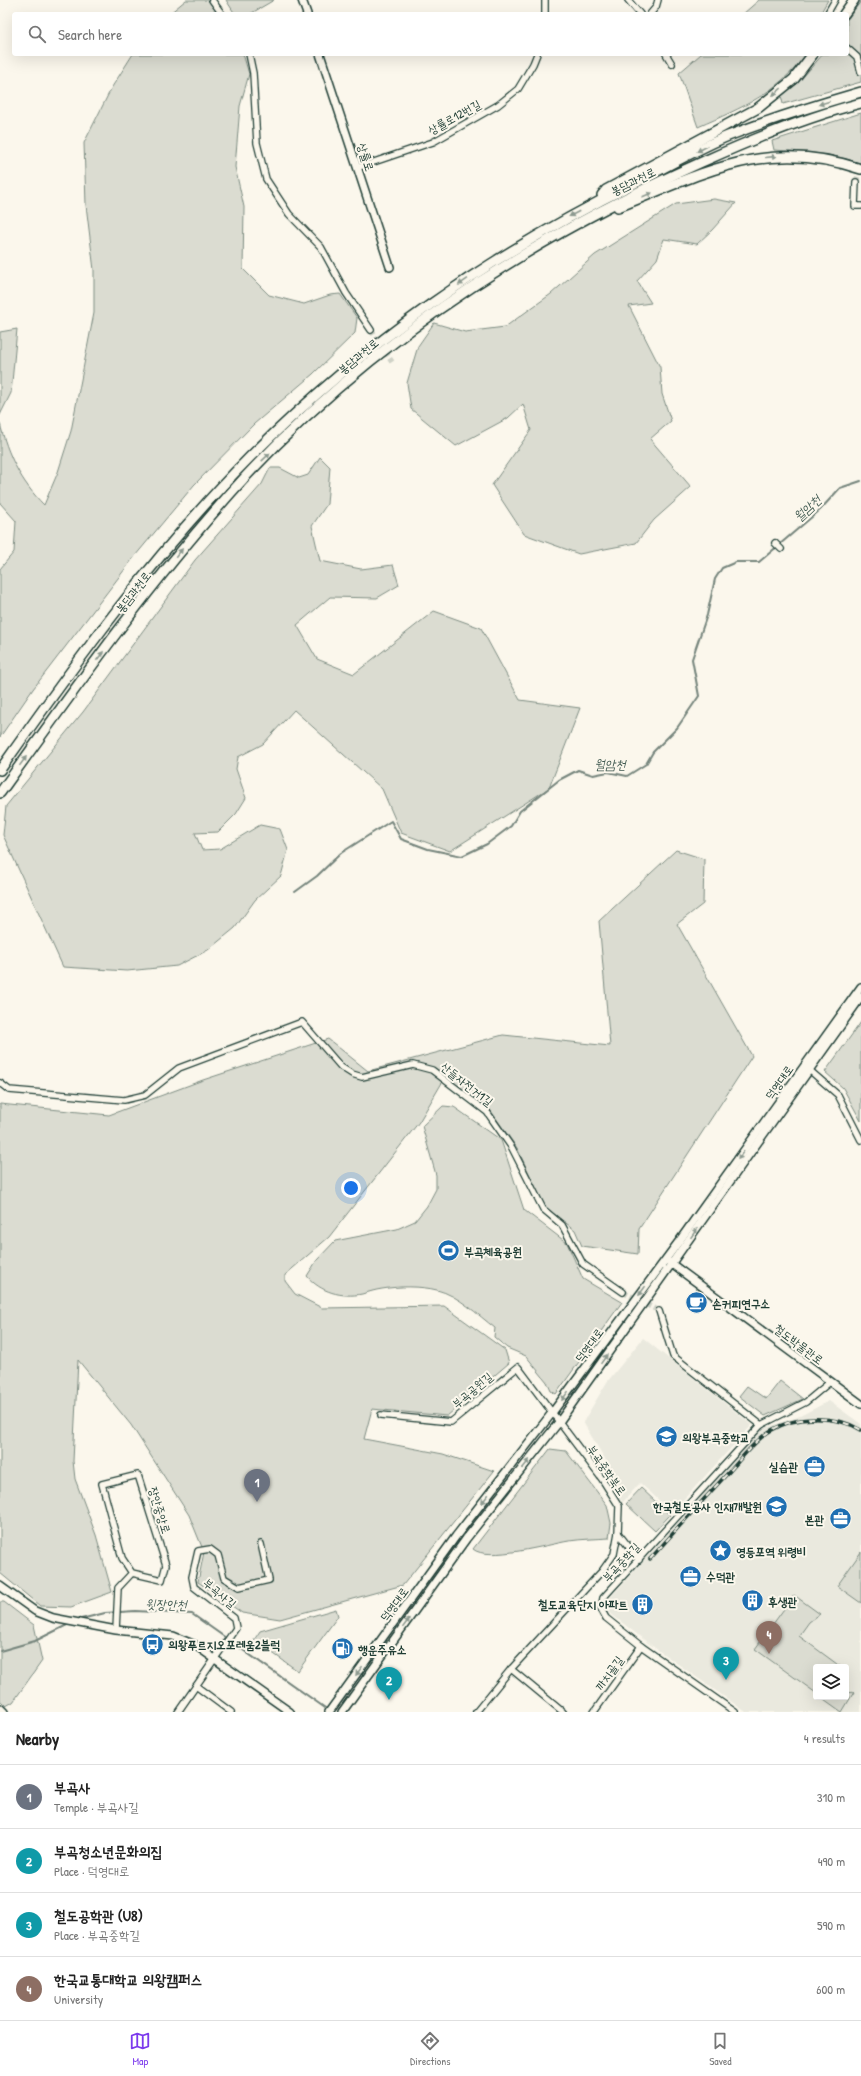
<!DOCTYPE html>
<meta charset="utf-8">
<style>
body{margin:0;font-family:"Patrick Hand","Poor Story",sans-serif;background:#f6f6f6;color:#222}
.controls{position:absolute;right:12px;bottom:12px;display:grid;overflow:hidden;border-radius:4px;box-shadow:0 4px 16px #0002}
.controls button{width:36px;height:36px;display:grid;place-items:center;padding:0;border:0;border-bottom:1px solid #e0e0e0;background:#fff;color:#222;font:20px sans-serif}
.you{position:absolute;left:351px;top:1188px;width:14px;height:14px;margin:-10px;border:3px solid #fff;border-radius:50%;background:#1a73e8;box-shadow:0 0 0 6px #1a73e833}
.badge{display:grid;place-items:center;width:26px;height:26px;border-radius:50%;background:#7c3aed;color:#fff;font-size:13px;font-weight:700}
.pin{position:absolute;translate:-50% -33px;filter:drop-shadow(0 1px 2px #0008)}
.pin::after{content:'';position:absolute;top:21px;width:14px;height:12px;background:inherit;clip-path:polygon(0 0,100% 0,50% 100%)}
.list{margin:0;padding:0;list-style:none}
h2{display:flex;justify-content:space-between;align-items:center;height:52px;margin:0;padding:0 16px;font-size:17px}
h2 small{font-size:13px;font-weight:400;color:#767676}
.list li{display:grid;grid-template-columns:26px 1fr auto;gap:12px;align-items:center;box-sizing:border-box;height:64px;padding:0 16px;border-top:1px solid #e0e0e0}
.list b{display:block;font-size:15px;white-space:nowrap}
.list p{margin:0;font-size:13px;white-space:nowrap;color:#767676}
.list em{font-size:13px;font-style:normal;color:#767676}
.icon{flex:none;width:22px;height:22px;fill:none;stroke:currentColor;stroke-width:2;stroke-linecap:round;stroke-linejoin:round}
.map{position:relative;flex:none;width:861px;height:1712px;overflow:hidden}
.search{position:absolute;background:#fff;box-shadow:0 4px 16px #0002;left:12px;right:12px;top:12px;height:44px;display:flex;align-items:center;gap:10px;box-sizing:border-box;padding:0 14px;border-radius:4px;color:#767676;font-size:15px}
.sheet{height:308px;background:#fff}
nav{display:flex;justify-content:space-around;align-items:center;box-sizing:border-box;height:56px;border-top:1px solid #e0e0e0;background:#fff;font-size:11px;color:#767676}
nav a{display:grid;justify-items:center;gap:2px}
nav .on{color:#7c3aed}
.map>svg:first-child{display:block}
.built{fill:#eae9de;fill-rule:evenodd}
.green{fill:#dbdcd1;stroke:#7d8c82}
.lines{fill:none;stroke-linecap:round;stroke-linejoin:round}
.stream{stroke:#74847b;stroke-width:2}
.minor-tunnel{stroke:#cfd2c7;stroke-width:5.5;stroke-dasharray:5.5 3;stroke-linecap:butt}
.minor-casing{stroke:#1f3d34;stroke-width:8}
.tertiary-casing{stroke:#1f3d34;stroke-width:10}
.trunk-casing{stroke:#1f3d34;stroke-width:12}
.minor{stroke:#fbf7ec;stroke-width:5.5}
.tertiary{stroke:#fbf7ec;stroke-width:7}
.trunk{stroke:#fbf7ec;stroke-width:9}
.rail-casing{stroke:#1f3d34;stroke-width:3.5}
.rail{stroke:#fbf7ec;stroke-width:2;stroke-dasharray:6;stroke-linecap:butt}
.oneway{fill:#8d9a90}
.labels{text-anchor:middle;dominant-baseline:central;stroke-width:4;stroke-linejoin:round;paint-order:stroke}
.street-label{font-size:12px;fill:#1f3d34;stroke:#fbf7ec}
.poi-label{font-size:12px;font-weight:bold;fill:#1f3d34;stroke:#fbf7ec;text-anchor:start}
.water-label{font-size:13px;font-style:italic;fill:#425b52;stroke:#fbf7ec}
</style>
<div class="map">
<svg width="861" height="1712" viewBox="0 0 861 1712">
<rect width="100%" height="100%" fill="#fbf7ec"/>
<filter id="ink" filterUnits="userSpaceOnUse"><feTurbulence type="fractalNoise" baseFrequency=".025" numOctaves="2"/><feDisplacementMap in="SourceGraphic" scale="8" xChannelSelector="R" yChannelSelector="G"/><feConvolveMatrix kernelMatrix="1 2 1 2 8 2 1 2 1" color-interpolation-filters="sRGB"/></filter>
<g filter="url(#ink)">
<g class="built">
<path d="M643,1338L752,1425L672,1512L640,1483L623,1502L616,1493L618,1481L583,1422L607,1382Z"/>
<path d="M829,1401L861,1424V1712H746L648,1643L610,1613V1598L762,1429L800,1416ZM816,1667H846V1697H816Z"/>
</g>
<g class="green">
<path d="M186,0H209L220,14H169Z"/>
<path d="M226,0H274L250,14H235Z"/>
<path d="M759,0H828L820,14H743Z"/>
<path d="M861,1V82L783,104L781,95L798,83L823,54H847V20Z"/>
<path d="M133,54H243L249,74L240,106L235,167L244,207L243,269L269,295L304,304L330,295L340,294L357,318L355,333L313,374L254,424L194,485L135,556L33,689L0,737V569L14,552L16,521L0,503V423C7,454 21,482 44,505L58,472L71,431L94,313V270L86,205L84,143L112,87Z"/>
<path d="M701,54H807C775,94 744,107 698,127L679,73Z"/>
<path d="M861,113V164C834,153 803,152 774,150L772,141Z"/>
<path d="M714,199L736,203L712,230L697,244L664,239L657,259L637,281L651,303L629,306L660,367L662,394L671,421L650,439L691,487L654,520L636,543L579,554L524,534L492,485L531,430L523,404L508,418L456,446L411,409L407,383L418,346L434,323L465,332L505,327L551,294L595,255L676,204Z"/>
<path d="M17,329L11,393L0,415V332Z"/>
<path d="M320,457L330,467L327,504L312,526L320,561L361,569L393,565L399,585L377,598L330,597L297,625L317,659L354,674L434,611L481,628L520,700L580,708L549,788L450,851L401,833L382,789L294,710L263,744L238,757L236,769L246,798L236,814L218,832L195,833L202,850L220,849L260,825L280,829L288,850L281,876L255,900L235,928L208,950L177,966L127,971L63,967L3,835L6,806L83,712L195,560L262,484L270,468H280L299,478L308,475Z"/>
<path d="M676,850L704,859L703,904L677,924L752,1056L639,1229L638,1254L582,1246L575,1230L545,1207L517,1148L488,1107L443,1081L419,1122L329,1237L285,1275V1281L295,1294L322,1308L444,1306L505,1350L509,1363L447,1416L372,1409L364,1439L443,1454L494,1471L403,1585L280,1619L242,1613L198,1582L204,1552L189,1515L131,1425L78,1360L73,1461L75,1479L96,1535L112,1592L71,1607L40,1606L0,1573V1104L109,1115L203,1080L328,1039L368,1071L503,1035L610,1046L599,921Z"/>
<path d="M861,1022V1121L843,1088L825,1072Z"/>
<path d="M443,1106L454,1107L501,1140L524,1210L567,1243L583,1279L622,1302L556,1394L551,1391L547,1382L526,1356L507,1348L494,1337L495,1328C478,1315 458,1295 437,1290C421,1286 399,1286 382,1289C375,1290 369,1292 362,1294C342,1298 320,1292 307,1276L317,1260L335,1241L397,1229L415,1221L427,1206L436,1189V1175L422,1126Z"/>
<path d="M780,1381L803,1399L765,1416L739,1396L747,1386L766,1399Z"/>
<path d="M550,1449L566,1451L607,1505L611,1523L609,1538C596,1539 582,1539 569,1541C550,1544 487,1562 473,1549Z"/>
<path d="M641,1488L670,1515L655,1531L626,1504Z"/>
<path d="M861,1552V1603L837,1586Z"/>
<path d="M794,1595L820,1614L809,1622L799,1636L841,1667H816V1693L755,1649Z"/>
<path d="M0,1602H4L34,1625L42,1661L13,1702L6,1706L0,1700Z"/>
<path d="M336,1609L338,1616L298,1671L254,1640L260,1631Z"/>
<path d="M854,1692L842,1712L821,1697H846V1693Z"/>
</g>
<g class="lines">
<g class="stream">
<path d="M295,892L317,876L341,853L391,821L401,839L428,849L462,856L487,844L511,826L520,811L559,780L578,770L593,775L608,772L627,776L646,764L653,752L677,728L699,696L692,659L707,615L715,579L722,568L736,562H759L820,510L840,488L861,481"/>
<path d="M77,1620L105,1613L135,1611L192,1614L328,1710"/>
<path d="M0,1651L35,1641L69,1624"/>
</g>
<g class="minor-tunnel">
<path d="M856,182L861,167"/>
<path d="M371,330L392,362"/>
<path d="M623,1292L659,1311"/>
</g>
<defs>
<g id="minor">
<path d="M212,0L222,14"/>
<path d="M628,0L640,14"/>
<path d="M545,14V0"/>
<path d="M650,14L656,7L658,0"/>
<path d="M827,14L835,0"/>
<path d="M847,48L857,57L861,72"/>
<path d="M249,54L253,73L257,143L266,179L289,214L321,247L346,293L371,330"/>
<path d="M666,54L672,64"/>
<path d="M359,167L433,142L498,105L518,89L533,64L537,54"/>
<path d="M856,182L855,206H861"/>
<path d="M775,543L781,549"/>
<path d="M807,1068L838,1095L861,1140"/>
<path d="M0,1083L9,1090L124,1100L145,1095L179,1068L302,1022L341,1067L352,1074L362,1077L413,1065L432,1070L487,1112L512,1148L543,1209L562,1225L583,1264L623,1292"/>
<path d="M659,1311L673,1356L761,1425"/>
<path d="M381,1415L451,1422L518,1367L602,1479L619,1506L618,1533L614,1554L602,1571L511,1669L476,1712"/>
<path d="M618,1533L639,1560"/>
<path d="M116,1630L118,1588L132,1573L162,1580L166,1565L138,1475L102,1484L122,1558L132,1573"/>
<path d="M511,1669L563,1712"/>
<path d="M196,1686L231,1712"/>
<path d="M178,1712L236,1628L234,1618L194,1587L192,1577L198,1551L210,1549L218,1555L224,1578L239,1587L269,1580L261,1544"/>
<path d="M594,1712L641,1646"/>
<path d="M735,1712L641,1646L606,1618L601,1609L603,1598L761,1425L806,1402L830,1382"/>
</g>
<g id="tertiary">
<path d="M302,0L307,14"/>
<path d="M320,54L390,267"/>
<path d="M669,1262L861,1404"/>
<path d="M0,1586L35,1611L53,1618L116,1630L173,1636L195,1645L290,1712"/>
<path d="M0,1708L4,1712"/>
<path d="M329,1712L456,1536L552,1413L680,1240L861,987"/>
<path d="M342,1712L466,1539L559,1422L861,997"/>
</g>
<g id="trunk">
<path d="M844,14L854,0"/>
<path d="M602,195L606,190L758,108L794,79L813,54"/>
<path d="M618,207C704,173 767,137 861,169"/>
<path d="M0,770C76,662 155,553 249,458C365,342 490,255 637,182C667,166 697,149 728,136C771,119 816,105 861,92"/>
<path d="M0,793C78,684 156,574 247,475C374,340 533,237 702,162C753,139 806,117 861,103"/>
</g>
</defs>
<use href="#minor" class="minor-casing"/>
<use href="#tertiary" class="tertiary-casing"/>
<use href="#trunk" class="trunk-casing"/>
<use href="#minor" class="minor"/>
<use href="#tertiary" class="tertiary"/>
<use href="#trunk" class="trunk"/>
<defs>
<path id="rail" d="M650,1559C676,1530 701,1502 728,1473C741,1459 754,1441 770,1431C795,1415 836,1415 861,1430"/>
</defs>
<use href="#rail" class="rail-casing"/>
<use href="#rail" class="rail"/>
</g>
<defs><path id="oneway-solid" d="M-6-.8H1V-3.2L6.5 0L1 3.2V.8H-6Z"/></defs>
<g class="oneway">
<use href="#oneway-solid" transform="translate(777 92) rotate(141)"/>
<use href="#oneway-solid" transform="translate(824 103) rotate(163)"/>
<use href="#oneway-solid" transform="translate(702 149) rotate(153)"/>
<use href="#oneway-solid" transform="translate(771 157) rotate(-5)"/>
<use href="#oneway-solid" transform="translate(647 195) rotate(-23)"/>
<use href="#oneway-solid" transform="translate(574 214) rotate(152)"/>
<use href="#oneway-solid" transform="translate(463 282) rotate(145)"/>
<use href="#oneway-solid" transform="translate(266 457) rotate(-44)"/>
<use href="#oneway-solid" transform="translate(179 553) rotate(-52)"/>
<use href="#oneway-solid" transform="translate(100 656) rotate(-53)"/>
<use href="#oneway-solid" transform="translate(23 761) rotate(-54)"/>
<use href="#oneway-solid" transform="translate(741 1155) rotate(125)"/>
<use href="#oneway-solid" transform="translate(694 1233) rotate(-55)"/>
<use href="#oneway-solid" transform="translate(642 1291) rotate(126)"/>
<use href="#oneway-solid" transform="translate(604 1359) rotate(-55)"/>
<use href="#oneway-solid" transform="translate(565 1396) rotate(126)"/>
<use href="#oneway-solid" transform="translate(526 1464) rotate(-51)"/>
<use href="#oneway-solid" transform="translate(485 1499) rotate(128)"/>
<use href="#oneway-solid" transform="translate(406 1623) rotate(-54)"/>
<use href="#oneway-solid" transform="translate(359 1671) rotate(126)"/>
</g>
</g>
<defs>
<symbol id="stadium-disc" viewBox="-11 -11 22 22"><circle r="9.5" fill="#1f6fb2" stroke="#fbf7ec"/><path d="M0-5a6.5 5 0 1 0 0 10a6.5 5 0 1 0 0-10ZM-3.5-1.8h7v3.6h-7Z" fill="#fff"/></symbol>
<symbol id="cafe-disc" viewBox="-11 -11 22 22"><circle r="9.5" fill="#1f6fb2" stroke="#fbf7ec"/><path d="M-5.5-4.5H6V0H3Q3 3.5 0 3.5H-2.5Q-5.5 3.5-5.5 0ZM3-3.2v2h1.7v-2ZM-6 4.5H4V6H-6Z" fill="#fff"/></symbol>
<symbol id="school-disc" viewBox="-11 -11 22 22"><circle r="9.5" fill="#1f6fb2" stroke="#fbf7ec"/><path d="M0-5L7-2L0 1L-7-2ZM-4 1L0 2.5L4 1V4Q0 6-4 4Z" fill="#fff"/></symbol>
<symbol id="office-disc" viewBox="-11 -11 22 22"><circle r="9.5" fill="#1f6fb2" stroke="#fbf7ec"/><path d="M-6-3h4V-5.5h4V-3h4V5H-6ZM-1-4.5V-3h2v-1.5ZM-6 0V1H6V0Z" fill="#fff"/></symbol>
<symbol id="university-disc" viewBox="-11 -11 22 22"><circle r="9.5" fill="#1f6fb2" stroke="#fbf7ec"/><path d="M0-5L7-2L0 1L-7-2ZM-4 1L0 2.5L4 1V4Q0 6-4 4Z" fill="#fff"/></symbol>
<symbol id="sight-disc" viewBox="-11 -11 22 22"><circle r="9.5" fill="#1f6fb2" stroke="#fbf7ec"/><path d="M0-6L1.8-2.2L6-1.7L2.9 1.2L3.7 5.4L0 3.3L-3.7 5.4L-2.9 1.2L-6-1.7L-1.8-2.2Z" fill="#fff"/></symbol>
<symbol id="building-disc" viewBox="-11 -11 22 22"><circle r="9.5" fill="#1f6fb2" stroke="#fbf7ec"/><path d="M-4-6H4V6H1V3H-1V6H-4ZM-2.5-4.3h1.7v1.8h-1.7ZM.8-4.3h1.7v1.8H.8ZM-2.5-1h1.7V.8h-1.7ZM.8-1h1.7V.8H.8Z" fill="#fff"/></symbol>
<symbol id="bus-disc" viewBox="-11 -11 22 22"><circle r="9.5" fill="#1f6fb2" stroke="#fbf7ec"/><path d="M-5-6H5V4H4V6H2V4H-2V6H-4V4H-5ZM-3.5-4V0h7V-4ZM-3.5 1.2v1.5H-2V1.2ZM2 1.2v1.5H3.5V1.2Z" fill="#fff"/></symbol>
<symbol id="fuel-disc" viewBox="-11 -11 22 22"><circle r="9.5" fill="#1f6fb2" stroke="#fbf7ec"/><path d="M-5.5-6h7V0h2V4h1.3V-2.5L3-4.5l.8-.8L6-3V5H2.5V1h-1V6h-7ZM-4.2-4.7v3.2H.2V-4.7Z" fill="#fff"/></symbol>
</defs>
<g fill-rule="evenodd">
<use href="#stadium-disc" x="436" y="1238" width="25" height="25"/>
<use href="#cafe-disc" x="684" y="1290" width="25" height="25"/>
<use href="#school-disc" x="654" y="1424" width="25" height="25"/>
<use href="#office-disc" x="802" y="1454" width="25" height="25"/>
<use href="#university-disc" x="764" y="1494" width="25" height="25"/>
<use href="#office-disc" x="828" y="1506" width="25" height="25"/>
<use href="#sight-disc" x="708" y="1538" width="25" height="25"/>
<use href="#office-disc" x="678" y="1564" width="25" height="25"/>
<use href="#building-disc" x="740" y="1588" width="25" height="25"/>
<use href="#building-disc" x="630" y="1592" width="25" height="25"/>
<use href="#bus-disc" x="140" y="1632" width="25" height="25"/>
<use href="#fuel-disc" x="330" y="1636" width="25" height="25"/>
</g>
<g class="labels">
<g class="street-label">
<text transform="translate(454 117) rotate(-29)">상률로12번길</text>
<text transform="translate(366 157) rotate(72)">상률로</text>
<text transform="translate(633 181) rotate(-26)">봉담과천로</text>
<text transform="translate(358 356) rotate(-40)">봉담과천로</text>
<text transform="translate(133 592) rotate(-52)">봉담과천로</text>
<text transform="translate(779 1082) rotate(-55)">덕영대로</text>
<text transform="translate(467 1084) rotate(38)">산들자전거1길</text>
<text transform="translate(799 1344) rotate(37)">철도박물관로</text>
<text transform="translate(589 1345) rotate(-54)">덕영대로</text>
<text transform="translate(472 1390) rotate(-40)">부곡공원길</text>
<text transform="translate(607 1470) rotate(55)">부곡중학북로</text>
<text transform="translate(160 1510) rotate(73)">장안중앙로</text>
<text transform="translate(621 1562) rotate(-47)">부곡중학길</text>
<text transform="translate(220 1593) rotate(40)">부곡사길</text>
<text transform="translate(394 1604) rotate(-54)">덕영대로</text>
<text transform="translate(609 1673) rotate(-55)">까치골길</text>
</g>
<g class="poi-label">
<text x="464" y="1251">부곡체육공원</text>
<text x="712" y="1303">손커피연구소</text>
<text x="682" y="1437">의왕부곡중학교</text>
<text x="798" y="1466" text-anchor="end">실습관</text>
<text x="762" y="1506" text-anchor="end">한국철도공사 인재개발원</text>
<text x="824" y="1519" text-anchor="end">본관</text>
<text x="736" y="1551">영등포역 위령비</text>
<text x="706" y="1576">수덕관</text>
<text x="768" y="1601">후생관</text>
<text x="628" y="1604" text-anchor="end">철도교육단지 아파트</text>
<text x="168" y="1644">의왕푸르지오포레움2블럭</text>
<text x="358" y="1649">행운주유소</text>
</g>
<g class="water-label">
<text transform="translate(807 508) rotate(-43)">월암천</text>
<text x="610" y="764">월암천</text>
<text transform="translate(166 1604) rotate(1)">윗장안천</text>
</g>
</g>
</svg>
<div class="controls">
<button><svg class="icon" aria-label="layers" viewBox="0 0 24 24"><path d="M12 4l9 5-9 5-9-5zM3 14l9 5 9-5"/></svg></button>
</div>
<div class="you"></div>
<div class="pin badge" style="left:257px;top:1502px;background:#6b7280">1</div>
<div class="pin badge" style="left:389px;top:1700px;background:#0f9aa8">2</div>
<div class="pin badge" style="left:726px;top:1680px;background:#0f9aa8">3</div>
<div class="pin badge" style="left:769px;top:1654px;background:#8d6e63">4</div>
<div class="search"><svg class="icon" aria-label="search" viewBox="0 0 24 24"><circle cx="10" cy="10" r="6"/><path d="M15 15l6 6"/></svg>Search here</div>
</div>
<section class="sheet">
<h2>Nearby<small>4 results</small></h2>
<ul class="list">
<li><span class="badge" style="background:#6b7280">1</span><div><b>부곡사</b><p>Temple · 부곡사길</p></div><em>310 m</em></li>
<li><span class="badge" style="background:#0f9aa8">2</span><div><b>부곡청소년문화의집</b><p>Place · 덕영대로</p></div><em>490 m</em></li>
<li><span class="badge" style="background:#0f9aa8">3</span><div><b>철도공학관 (U8)</b><p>Place · 부곡중학길</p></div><em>590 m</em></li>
<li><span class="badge" style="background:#8d6e63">4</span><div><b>한국교통대학교 의왕캠퍼스</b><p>University</p></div><em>600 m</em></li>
</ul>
</section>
<nav>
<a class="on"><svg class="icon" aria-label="map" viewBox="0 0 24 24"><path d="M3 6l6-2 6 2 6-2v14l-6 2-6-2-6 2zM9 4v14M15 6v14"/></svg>Map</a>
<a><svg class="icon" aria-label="directions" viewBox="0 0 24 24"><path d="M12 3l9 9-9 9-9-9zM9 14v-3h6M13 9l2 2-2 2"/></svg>Directions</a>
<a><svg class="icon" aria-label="saved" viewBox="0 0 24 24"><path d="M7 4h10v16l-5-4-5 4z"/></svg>Saved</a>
</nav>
